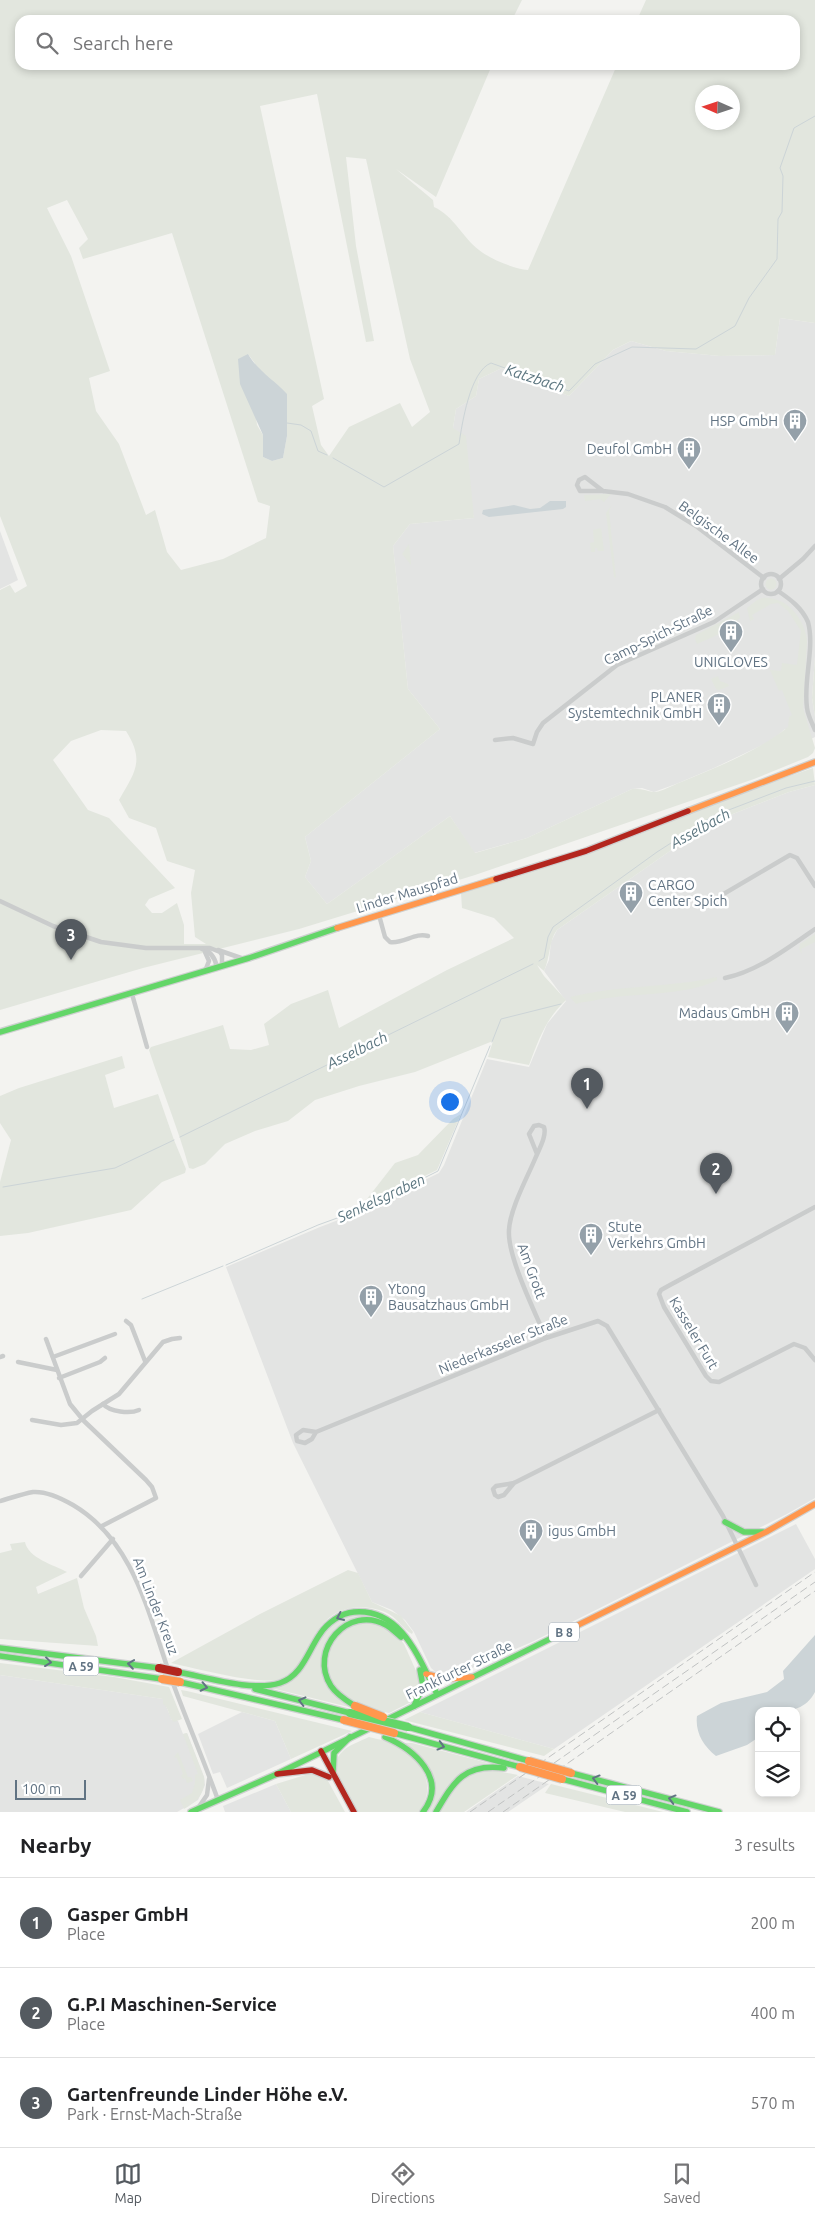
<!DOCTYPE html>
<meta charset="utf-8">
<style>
body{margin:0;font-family:Ubuntu,sans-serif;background:#f6f6f6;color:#202124}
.controls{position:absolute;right:15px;bottom:15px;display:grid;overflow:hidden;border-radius:10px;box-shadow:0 2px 8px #0003}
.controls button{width:45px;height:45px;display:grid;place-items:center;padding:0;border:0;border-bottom:1px solid #e0e0e0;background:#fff;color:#202124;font:25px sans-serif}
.compass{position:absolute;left:695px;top:85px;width:45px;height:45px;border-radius:50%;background:#fff;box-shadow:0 2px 8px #0003;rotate:273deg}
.scale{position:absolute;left:15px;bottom:12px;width:71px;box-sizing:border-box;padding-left:5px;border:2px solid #617383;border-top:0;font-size:14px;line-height:18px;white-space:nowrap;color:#617383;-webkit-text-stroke:4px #fff;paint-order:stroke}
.you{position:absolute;left:449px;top:1101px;width:18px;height:18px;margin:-12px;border:4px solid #fff;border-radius:50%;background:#1a73e8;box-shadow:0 0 0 8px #1a73e833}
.badge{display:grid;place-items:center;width:32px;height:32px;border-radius:50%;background:#545a60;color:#fff;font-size:16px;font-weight:700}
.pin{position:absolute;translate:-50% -41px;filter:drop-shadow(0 1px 2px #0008)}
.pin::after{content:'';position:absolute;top:26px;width:18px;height:15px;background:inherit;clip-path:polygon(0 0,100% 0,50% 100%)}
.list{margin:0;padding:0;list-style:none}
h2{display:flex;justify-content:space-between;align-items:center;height:65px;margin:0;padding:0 20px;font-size:21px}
h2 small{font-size:16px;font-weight:400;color:#757577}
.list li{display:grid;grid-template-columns:32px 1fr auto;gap:15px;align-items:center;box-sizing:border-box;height:90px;padding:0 20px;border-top:1px solid #e0e0e0}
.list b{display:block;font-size:19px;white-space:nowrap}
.list p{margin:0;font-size:16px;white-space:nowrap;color:#757577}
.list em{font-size:16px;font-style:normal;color:#757577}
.icon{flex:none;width:28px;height:28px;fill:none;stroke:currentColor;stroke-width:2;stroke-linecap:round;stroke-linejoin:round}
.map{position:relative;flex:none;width:815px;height:1812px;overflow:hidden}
.search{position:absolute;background:#fff;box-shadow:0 2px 8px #0003;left:15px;right:15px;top:15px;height:55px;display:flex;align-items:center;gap:12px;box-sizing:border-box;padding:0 18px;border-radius:15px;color:#757577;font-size:19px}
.sheet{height:335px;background:#fff}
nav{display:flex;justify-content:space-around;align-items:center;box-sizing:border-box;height:70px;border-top:1px solid #e0e0e0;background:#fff;font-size:14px;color:#757577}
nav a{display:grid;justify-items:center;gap:2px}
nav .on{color:#545a60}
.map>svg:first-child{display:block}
.built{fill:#e3e4e3}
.green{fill:#e2e6de;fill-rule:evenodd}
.water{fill:#ccd4d7}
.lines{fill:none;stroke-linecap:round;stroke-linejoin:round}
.stream{stroke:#ccd4d7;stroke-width:1}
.fast-casing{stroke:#ced0d0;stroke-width:8}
.slow-casing{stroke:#ced0d0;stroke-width:8}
.jam-casing{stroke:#ced0d0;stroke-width:8}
.street{stroke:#cacccc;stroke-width:4.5}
.fast{stroke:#63d668;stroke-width:5.5}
.slow{stroke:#ff974d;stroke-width:5.5}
.jam{stroke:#b3261e;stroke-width:5.5}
.rail{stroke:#c0c2c2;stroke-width:1;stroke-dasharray:8 4;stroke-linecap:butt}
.fast-bridge-casing{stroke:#cfd0cf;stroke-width:10;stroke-linecap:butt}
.slow-bridge-casing{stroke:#cfd0cf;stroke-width:10;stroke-linecap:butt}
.jam-bridge-casing{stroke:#cfd0cf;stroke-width:10;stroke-linecap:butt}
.fast-bridge{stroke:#63d668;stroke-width:8}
.slow-bridge{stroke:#ff974d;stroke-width:8}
.jam-bridge{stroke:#b3261e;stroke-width:8}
.oneway{stroke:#617383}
.labels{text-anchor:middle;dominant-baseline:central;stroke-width:5;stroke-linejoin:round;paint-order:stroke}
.shield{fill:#fff;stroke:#909da8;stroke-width:1}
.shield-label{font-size:12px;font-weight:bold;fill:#617383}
.poi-label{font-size:14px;fill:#617383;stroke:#fff;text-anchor:end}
.street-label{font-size:14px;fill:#617383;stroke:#fff}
.water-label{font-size:15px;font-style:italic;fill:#5c7680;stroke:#fff}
</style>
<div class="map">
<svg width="815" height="1812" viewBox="0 0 815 1812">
<rect width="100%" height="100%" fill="#f3f3f0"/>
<g class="built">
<path d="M780,318L815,323V656L812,698L815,717V737L811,739L785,729L771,741L714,768L676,784L654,792L642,788L632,789L527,838L474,853L450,816L327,904L305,877L311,861L305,837L440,729L408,689L393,546L410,524L474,518L453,428L456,409L476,396L479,379L502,368L569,396L613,350L631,341L666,351L720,356L775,355Z"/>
<path d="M0,531L18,580L0,589Z"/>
<path d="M815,785V1498L787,1514L534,1641L465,1671L447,1675L437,1673L431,1668L414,1632L405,1620L392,1610L372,1602L293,1443L226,1267L320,1227L362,1211L439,1173L444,1165L487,1059L529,1067L547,1024L566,1001L544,971L549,960L551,942L557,930L710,823L789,792Z"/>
<path d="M796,1524L815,1559V1569L554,1749L420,1712Z"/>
<path d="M0,1675L163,1699L172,1720L178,1721L183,1734L187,1733L204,1777L205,1785L198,1800L177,1812H0Z"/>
<path d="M242,1712L275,1721L291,1759L227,1788L220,1772L213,1774L198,1734Z"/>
<path d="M518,1776L549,1784L508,1812H466Z"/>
<path d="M276,1784L291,1812H225L223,1806Z"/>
</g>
<g class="green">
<path d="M0,0H522L512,20H20V65H492L436,197L396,169L433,200L434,207C454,216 462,237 479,250C490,259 514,269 528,270L617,65H795V20H637L646,0H815V323L780,318L775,355L720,356L666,351L631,341L613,350L569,396L502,368L479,379L476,396L456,409L453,428L466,436L474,518L410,524L393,546L408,689L440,729L305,837L311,861L305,877L327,904L450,816L475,853L527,838L632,789C641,788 649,792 655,792C663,791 673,785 681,782C717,767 757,752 788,727L789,717L792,715L782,690L779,691L770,670L781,671L782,663L797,665L801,631L788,611L778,603L771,604L752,615L754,619L750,621L747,608C751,605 758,598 763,598C785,596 804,617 807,640L803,708L815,748L813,753L808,757L754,779L475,875L299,929L143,968L0,1010V590L10,585L15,593L27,586L0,516ZM702,92H732V122H702ZM317,94L366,342L374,341L356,246L346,157L366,159L410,359L430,412L412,427L400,403L349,427L329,456L321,445L312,406L324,399L260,106ZM67,200L88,239L79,248L83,259L172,233L258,502L270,506L266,538L223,559L181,570L167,552L155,510L146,515L119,444L96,411L89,378L110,371L71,256L47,208ZM248,354L262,373L287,436L283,458L272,461L263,457V435L257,425ZM101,730L126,731C145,761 135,772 119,800L129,818L156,828L167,861L195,870L191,893L195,937L206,944H184V925L177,903L162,913H152L145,905L149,899L175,888L109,818L88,810L53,760L71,741Z"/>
<path d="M611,494L604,502L600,499L585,501L584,495Z"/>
<path d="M612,505L609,511L616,578L614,577L606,513Z"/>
<path d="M601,528L604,551H598L597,548H595V552H591L590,543L594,542L593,530Z"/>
<path d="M409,544L411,563V565L402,554Z"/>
<circle cx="771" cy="584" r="5.5"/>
<path d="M739,612L740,618L736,621L737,626L697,644L695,639L696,635Z"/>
<path d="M659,638L658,643L641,650L640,640Z"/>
<path d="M815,656V717L812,698Z"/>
<path d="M718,676L720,681L728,684L729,686L719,690L716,689L711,679Z"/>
<path d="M813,768L815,785L789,792L710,823L557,930C549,940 550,958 544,971L537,965L544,976L566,1000C545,1020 539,1039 529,1065L488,1057L493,1041L415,1072L359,1086L315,1100L288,1121L255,1131L225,1144L205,1164L193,1169L189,1168C178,1128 162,1090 149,1050L151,1047L223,1025L230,1049L251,1050L269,1045L264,1024L291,1004L328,990L339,1028L447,970L514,938L494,918L462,908L461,893L628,839L740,793Z"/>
<path d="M815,934V942L801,949L802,954L799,949L800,944Z"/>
<path d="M717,977V980C685,997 629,992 591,1001C586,1002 581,1002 576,1004L570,997C618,985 668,988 717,977Z"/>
<path d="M122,1056L125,1068L105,1075L114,1108L158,1094L174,1140L186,1169L185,1173L162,1182L131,1210L28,1233L0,1236V1182L11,1140L0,1123V1096L19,1088Z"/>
<path d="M461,1114L437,1170L359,1208L361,1203L367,1199L395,1163L418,1155L453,1119Z"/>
<path d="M25,1542C28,1558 54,1565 67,1572L36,1587L38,1594L77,1578L84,1608L96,1636L98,1646L0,1639V1553L12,1550L10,1544Z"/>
<path d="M348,1570L358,1573L372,1602L401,1616L413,1632L412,1634C402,1629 397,1617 385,1612C375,1608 362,1606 351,1608C306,1617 313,1666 280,1679C261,1686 194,1668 171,1663L260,1614Z"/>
<path d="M368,1613L386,1621L373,1617L335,1631L323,1670L353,1708L267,1687L282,1684L324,1631L345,1616Z"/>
<path d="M361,1623L379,1624L399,1638L404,1644L421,1682L413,1701L389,1713C372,1709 353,1704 339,1691C323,1674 325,1646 343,1631C348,1627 355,1625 361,1623Z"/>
<path d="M0,1663L114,1677L169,1687L182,1719L174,1722C168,1718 170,1708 163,1704V1699L0,1675Z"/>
<path d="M181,1690L187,1691L352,1731L291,1759L275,1721L183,1696Z"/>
<path d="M420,1712L554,1749L544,1756L404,1720Z"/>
<path d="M187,1733L204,1777C206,1793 197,1802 184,1809L180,1800L192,1793L195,1783V1775L198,1774L183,1734Z"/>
<path d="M369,1737C380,1740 390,1741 399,1746C423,1761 437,1787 419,1812H357C349,1796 325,1768 342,1752C348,1745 361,1741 369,1737Z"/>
<path d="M405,1743H412L488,1763L471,1767L434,1812H426L433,1778Z"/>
<path d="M178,1752L188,1777H191L193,1781L187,1783L185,1778L183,1779L181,1776L183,1774L177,1758L174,1757Z"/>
<path d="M487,1769L518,1775L464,1812H440C453,1791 462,1775 487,1769Z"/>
<path d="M312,1773L324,1777L328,1781L345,1812H291L276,1784Z"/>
<path d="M551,1784L663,1812H625L545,1793Z"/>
</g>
<g class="water">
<path d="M248,354C258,371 274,380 287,394V436L283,458L272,461L263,457V435L240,384L238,359Z"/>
<path d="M550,501H566V507L563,509L489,517L482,514L483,510L514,505L530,509L540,508Z"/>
<path d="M815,1635V1692C803,1715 780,1711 759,1711V1737L747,1745L716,1756C703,1746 695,1732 697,1716L721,1703L767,1692L784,1679L783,1671Z"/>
</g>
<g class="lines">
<g class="stream">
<path d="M287,423L301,425L311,431L318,451L327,455"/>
<path d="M333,458L384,487L459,444C462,424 470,371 491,363L569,391L595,364L632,347L696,349L735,326L749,298L777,259L778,219L782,212L783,176L780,168L794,128L815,116"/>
<path d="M539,961L544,958L548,937L553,927L657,852L713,816L786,788L815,781"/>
<path d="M492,1042L501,1019L561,1004"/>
<path d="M180,1137L533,964"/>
<path d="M3,1187L115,1168L174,1140"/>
<path d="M226,1265L318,1225L362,1209L438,1171L490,1046"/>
<path d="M142,1299L223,1266"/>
</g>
<defs>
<g id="fast">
<path d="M0,1032L249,958L337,928"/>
<path d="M725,1522L744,1532H763"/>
<path d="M0,1648L159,1668"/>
<path d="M0,1656L162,1679"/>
<path d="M178,1672C206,1677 252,1692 280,1683C302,1676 308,1651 320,1634C327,1623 341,1613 354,1612C402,1608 419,1659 437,1694"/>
<path d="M180,1682L344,1720"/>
<path d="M255,1689L350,1713"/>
<path d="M355,1706C347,1701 337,1695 331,1686C308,1650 348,1604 386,1625C391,1628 396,1633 401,1637"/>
<path d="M414,1706L423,1686L420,1670"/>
<path d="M408,1727L529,1761"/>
<path d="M394,1733L520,1767"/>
<path d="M385,1737C413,1749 449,1778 423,1812"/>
<path d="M333,1772L334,1753L350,1737"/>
<path d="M571,1773L719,1812"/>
<path d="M562,1779L687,1812"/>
<path d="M191,1812L277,1774L566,1631"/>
<path d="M436,1812C454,1781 465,1763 504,1768"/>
</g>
<g id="slow">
<path d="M688,811L815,762"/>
<path d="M337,928L496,879"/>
<path d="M566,1631L766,1532L815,1504"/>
<path d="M426,1674L447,1679L472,1677"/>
</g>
<g id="jam">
<path d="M496,879L586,851L688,811"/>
<path d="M321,1751L354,1812"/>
<path d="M277,1774L312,1770L329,1777"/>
</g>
</defs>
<use href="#fast" class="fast-casing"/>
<use href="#slow" class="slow-casing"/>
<use href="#jam" class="jam-casing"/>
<g class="street">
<path d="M603,491L585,477L579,480L577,485L580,491H603L628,494L665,507L696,526L764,578"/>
<circle cx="771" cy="584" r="10"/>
<path d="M779,579L803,559L815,546"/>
<path d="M778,591C790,599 802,608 808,622C815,648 803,680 807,708C808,716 812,723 815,730"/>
<path d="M495,740L513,738L533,744L537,732L543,723L617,665L714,622L763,589"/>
<path d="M715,899L790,855L797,858L815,886"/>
<path d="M0,901L53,926L101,942L146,948H210L220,952L222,955V966"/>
<path d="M379,915L385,937L390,942C404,944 415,932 428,936"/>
<path d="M202,949C211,951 215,958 217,967"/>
<path d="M218,950L244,959"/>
<path d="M205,952L209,961L205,971"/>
<path d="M725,978C758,971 788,948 815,929"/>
<path d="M132,994L147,1047"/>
<path d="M537,1154L529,1134L534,1126L539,1125L544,1127C547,1136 539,1149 535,1159C527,1178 510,1209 509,1230C507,1256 535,1312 546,1338"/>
<path d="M815,1207L670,1285L661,1290L659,1294L664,1307L706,1376L711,1381L719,1382L794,1344L805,1348L815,1360"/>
<path d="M126,1321L131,1325L145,1361"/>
<path d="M46,1339L70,1404L84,1421L146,1480L152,1487L156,1498L102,1526"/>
<path d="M0,1357L3,1356"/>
<path d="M53,1357L115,1334"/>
<path d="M18,1362L57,1370"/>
<path d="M59,1378L100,1362L105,1358"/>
<path d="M103,1404C110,1412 130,1414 139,1410"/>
<path d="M32,1420L61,1425L77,1423L92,1411L119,1394L163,1342L172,1339L180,1338"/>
<path d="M316,1432L312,1439L305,1443L297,1441L296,1435L303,1430L316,1432L546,1338L598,1321L607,1326L723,1516L756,1585"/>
<path d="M514,1483L504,1495L498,1497L495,1495L493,1489L496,1486L514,1483L659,1410"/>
<path d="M0,1501C11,1498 22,1494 33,1492C47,1491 61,1498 73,1505C134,1541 148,1613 170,1675C185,1717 203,1758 218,1800"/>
<path d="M81,1576L113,1539"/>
<path d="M198,1808L207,1795L209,1779"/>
</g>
<use href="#fast" class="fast"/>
<use href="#slow" class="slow"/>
<use href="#jam" class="jam"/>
<g class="rail">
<path d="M544,1770L815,1582"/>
<path d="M548,1777L815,1591"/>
<path d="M470,1812L815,1572"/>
<path d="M488,1812L552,1768"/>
<path d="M503,1812L556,1775"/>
</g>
<defs>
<path id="fast-bridge" d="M350,1713L408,1727"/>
<g id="slow-bridge">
<path d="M162,1679L180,1682"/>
<path d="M355,1706L383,1717"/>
<path d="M344,1720L394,1733"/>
<path d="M529,1761L571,1773"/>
<path d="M520,1767L562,1779"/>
</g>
<path id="jam-bridge" d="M159,1668L178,1672"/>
</defs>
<use href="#fast-bridge" class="fast-bridge-casing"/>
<use href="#slow-bridge" class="slow-bridge-casing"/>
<use href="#jam-bridge" class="jam-bridge-casing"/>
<use href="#fast-bridge" class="fast-bridge"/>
<use href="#slow-bridge" class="slow-bridge"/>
<use href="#jam-bridge" class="jam-bridge"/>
</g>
<defs><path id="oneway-chevron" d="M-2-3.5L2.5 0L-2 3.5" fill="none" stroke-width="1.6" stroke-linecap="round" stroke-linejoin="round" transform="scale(1.25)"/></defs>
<g class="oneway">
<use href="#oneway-chevron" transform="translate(340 1617) rotate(155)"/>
<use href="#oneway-chevron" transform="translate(48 1662) rotate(7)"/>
<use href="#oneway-chevron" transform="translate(131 1664) rotate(-172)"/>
<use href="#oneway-chevron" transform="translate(204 1687) rotate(12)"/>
<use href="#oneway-chevron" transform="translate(302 1701) rotate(-166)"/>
<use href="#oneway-chevron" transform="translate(441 1746) rotate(15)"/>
<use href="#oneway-chevron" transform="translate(596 1779) rotate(-165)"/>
<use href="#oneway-chevron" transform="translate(672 1799) rotate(-165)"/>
</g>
<defs>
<symbol id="building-pin" viewBox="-11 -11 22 30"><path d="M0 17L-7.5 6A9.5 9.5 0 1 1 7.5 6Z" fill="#94a0a9" stroke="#fff"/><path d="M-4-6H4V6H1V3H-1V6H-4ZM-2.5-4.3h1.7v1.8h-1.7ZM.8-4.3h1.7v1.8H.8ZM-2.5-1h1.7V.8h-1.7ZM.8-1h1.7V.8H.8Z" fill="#fff"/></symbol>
</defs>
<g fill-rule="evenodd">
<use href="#building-pin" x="781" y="407" width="28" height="38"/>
<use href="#building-pin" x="675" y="435" width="28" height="38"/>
<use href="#building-pin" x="717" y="618" width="28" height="38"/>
<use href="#building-pin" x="705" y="691" width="28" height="38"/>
<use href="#building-pin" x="617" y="879" width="28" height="38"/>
<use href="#building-pin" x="773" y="999" width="28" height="38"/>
<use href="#building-pin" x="577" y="1221" width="28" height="38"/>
<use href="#building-pin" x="357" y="1283" width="28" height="38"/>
<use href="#building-pin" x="517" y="1517" width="28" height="38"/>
</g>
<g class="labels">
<g class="shield">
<rect x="549" y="1622.5" width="30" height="19" rx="4"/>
<rect x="63.5" y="1656.5" width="35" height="19" rx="4"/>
<rect x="606.5" y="1785.5" width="35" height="19" rx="4"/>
</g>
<g class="shield-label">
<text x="564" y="1632">B 8</text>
<text x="81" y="1666">A 59</text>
<text x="624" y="1795">A 59</text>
</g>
<g class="poi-label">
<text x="778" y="421">HSP GmbH</text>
<text x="672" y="449">Deufol GmbH</text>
<text x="731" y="662" text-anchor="middle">UNIGLOVES</text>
<text x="702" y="697">PLANER<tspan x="702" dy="16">Systemtechnik GmbH</tspan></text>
<text x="648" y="885" text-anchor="start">CARGO<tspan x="648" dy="16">Center Spich</tspan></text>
<text x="770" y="1013">Madaus GmbH</text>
<text x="608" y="1227" text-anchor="start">Stute<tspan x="608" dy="16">Verkehrs GmbH</tspan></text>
<text x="388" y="1289" text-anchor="start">Ytong<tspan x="388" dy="16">Bausatzhaus GmbH</tspan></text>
<text x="548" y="1531" text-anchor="start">igus GmbH</text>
</g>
<g class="street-label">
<text transform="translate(719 532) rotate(36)">Belgische Allee</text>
<text transform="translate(658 635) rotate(-26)">Camp-Spich-Straße</text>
<text transform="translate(407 893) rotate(-17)">Linder Mauspfad</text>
<text transform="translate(532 1271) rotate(70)">Am Grott</text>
<text transform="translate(694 1333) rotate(59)">Kasseler Furt</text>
<text transform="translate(503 1344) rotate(-22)">Niederkasseler Straße</text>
<text transform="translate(156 1606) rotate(69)">Am Linder Kreuz</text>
<text transform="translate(459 1670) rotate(-26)">Frankfurter Straße</text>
</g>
<g class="water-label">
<text transform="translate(535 378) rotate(18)">Katzbach</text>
<text transform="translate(700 828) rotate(-29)">Asselbach</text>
<text transform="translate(357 1050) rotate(-26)">Asselbach</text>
<text transform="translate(381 1198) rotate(-25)">Senkelsgraben</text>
</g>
</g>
</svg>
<div class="controls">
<button><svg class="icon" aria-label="locate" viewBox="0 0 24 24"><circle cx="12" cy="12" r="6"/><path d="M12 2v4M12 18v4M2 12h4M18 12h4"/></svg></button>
<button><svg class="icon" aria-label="layers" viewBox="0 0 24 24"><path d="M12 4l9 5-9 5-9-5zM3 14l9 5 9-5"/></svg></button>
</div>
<svg class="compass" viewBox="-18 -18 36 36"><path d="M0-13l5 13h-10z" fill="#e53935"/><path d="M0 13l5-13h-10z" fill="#757577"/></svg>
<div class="scale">100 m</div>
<div class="you"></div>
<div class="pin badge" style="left:587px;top:1109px">1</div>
<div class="pin badge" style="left:716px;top:1194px">2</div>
<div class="pin badge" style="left:71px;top:960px">3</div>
<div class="search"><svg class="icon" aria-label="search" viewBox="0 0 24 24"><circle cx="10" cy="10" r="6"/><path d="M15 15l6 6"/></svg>Search here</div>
</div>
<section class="sheet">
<h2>Nearby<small>3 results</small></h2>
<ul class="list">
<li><span class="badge">1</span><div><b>Gasper GmbH</b><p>Place</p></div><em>200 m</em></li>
<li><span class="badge">2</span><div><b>G.P.I Maschinen-Service</b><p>Place</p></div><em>400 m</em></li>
<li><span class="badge">3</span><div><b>Gartenfreunde Linder Höhe e.V.</b><p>Park · Ernst-Mach-Straße</p></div><em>570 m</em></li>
</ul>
</section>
<nav>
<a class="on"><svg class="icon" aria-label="map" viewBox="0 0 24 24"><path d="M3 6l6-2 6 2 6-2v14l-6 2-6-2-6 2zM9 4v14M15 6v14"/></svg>Map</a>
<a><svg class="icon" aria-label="directions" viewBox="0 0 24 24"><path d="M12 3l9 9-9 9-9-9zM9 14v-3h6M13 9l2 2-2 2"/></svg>Directions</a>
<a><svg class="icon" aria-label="saved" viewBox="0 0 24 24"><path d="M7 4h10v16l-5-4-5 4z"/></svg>Saved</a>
</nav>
